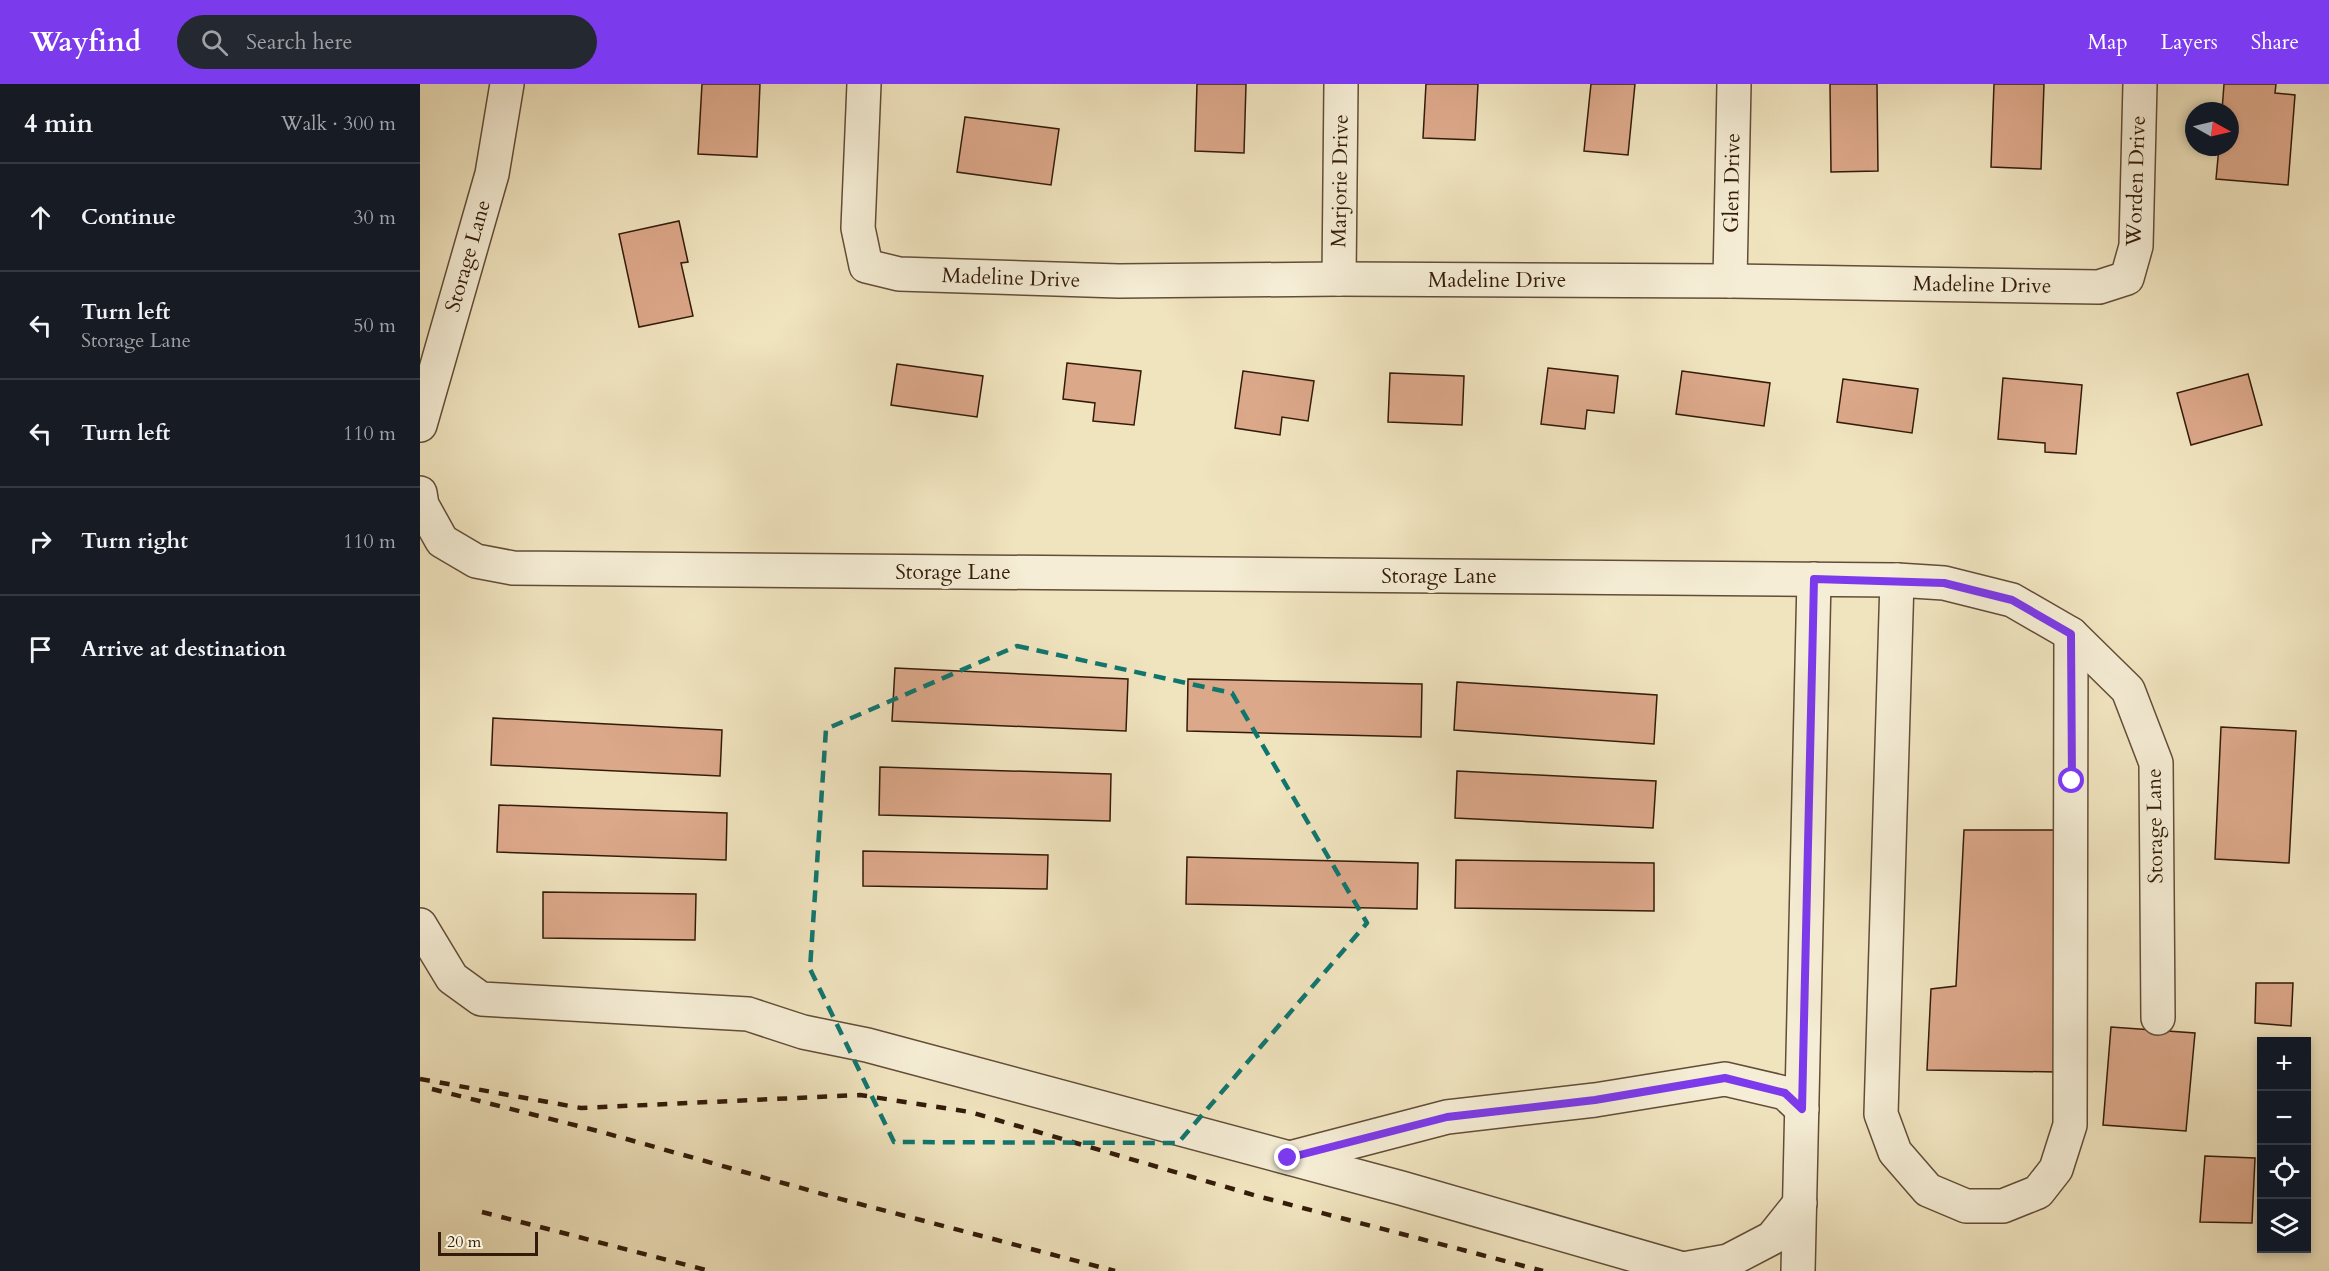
<!DOCTYPE html>
<meta charset="utf-8">
<style>
body{margin:0;font-family:Cardo,serif;background:#242831;color:#f1f3f6}
.controls{position:absolute;right:18px;bottom:18px;display:grid;overflow:hidden;border-radius:0px;box-shadow:0 3px 9px #0003}
.controls button{width:54px;height:54px;display:grid;place-items:center;padding:0;border:0;border-bottom:2px solid #363941;background:#171b24;color:#f1f3f6;font:30px sans-serif}
.compass{position:absolute;left:1765px;top:18px;width:54px;height:54px;border-radius:50%;background:#171b24;box-shadow:0 3px 9px #0003;rotate:98deg}
.scale{position:absolute;left:18px;bottom:15px;width:100px;box-sizing:border-box;padding-left:6px;border:3px solid #331b0a;border-top:0;font-size:16px;line-height:21px;white-space:nowrap;color:#331b0a;-webkit-text-stroke:4px #f5edd5;paint-order:stroke}
.stop{position:absolute;width:18px;height:18px;margin:-14px;border:4px solid #7c3aed;border-radius:50%;background:#fff}
.stop.end{background:#7c3aed;border-color:#fff;box-shadow:0 2px 6px #0008}
.list{margin:0;padding:0;list-style:none}
h2{display:flex;justify-content:space-between;align-items:center;height:78px;margin:0;padding:0 24px;font-size:26px}
h2 small{font-size:20px;font-weight:400;color:#9ea1a6}
.list li{display:grid;grid-template-columns:39px 1fr auto;gap:18px;align-items:center;box-sizing:border-box;height:108px;padding:0 24px;border-top:2px solid #363941}
.list b{display:block;font-size:22px;white-space:nowrap}
.list p{margin:0;font-size:20px;white-space:nowrap;color:#9ea1a6}
.list em{font-size:20px;font-style:normal;color:#9ea1a6}
.icon{flex:none;width:33px;height:33px;fill:none;stroke:currentColor;stroke-width:2;stroke-linecap:round;stroke-linejoin:round}
.map{position:relative;flex:none;width:1909px;height:1187px;overflow:hidden}
header{display:flex;align-items:center;gap:36px;box-sizing:border-box;height:84px;padding:0 30px;background:#7c3aed;color:#fff}
header strong{font-size:28px}
nav{display:flex;gap:33px;margin-inline-start:auto;font-size:21px}
.search{width:420px;height:54px;background:#242831;display:flex;align-items:center;gap:15px;box-sizing:border-box;padding:0 21px;border-radius:33px;color:#9ea1a6;font-size:22px}
main{display:flex}
aside{flex:1;background:#171b24}
.map>svg:first-child{display:block}
.building{fill:#dca88a;stroke:#331b0a;stroke-width:1.5}
.lines{fill:none;stroke-linecap:round;stroke-linejoin:round}
.minor-casing{stroke:#624d37;stroke-width:36}
.minor{stroke:#f5edd5;stroke-width:33}
.rail{stroke:#331b0a;stroke-width:4.5;stroke-dasharray:10 10;stroke-linecap:butt}
.route{stroke:#7c3aed;stroke-width:8}
.marked{fill:none;stroke:#0f766e;stroke-width:4.5;stroke-dasharray:12 8;stroke-linejoin:round}
.labels{text-anchor:middle;dominant-baseline:central;stroke-width:6;stroke-linejoin:round;paint-order:stroke}
.street-label{font-size:21px;fill:#331b0a;stroke:#f5edd5}
</style>
<header>
<strong>Wayfind</strong>
<div class="search"><svg class="icon" aria-label="search" viewBox="0 0 24 24"><circle cx="10" cy="10" r="6"/><path d="M15 15l6 6"/></svg>Search here</div>
<nav><a>Map</a><a>Layers</a><a>Share</a></nav>
</header>
<main>
<aside>
<h2>4 min<small>Walk · 300 m</small></h2>
<ul class="list">
<li><svg class="icon" aria-label="ahead" viewBox="0 0 24 24"><path d="M12 20V5M6 11l6-6 6 6"/></svg><div><b>Continue</b></div><em>30 m</em></li>
<li><svg class="icon" aria-label="left" viewBox="0 0 24 24"><path d="M17 20v-9H6M10 6l-5 5 5 5"/></svg><div><b>Turn left</b><p>Storage Lane</p></div><em>50 m</em></li>
<li><svg class="icon" aria-label="left" viewBox="0 0 24 24"><path d="M17 20v-9H6M10 6l-5 5 5 5"/></svg><div><b>Turn left</b></div><em>110 m</em></li>
<li><svg class="icon" aria-label="right" viewBox="0 0 24 24"><path d="M7 20v-9h11M14 6l5 5-5 5"/></svg><div><b>Turn right</b></div><em>110 m</em></li>
<li><svg class="icon" aria-label="arrive" viewBox="0 0 24 24"><path d="M6 21V4h12l-3 4 3 4H6"/></svg><div><b>Arrive at destination</b></div></li>
</ul>
</aside>
<div class="map">
<svg width="1909" height="1187" viewBox="0 0 1909 1187">
<rect width="100%" height="100%" fill="#f0e4bf"/>
<filter id="stains"><feTurbulence type="fractalNoise" baseFrequency=".00333" numOctaves="4"/><feColorMatrix values="0 0 0 0 .2 0 0 0 0 .09 0 0 0 0 .02 0 0 0 .5 -.17"/></filter>
<radialGradient id="worn" r=".72"><stop offset=".6" stop-color="#630" stop-opacity="0"/><stop offset="1" stop-color="#630" stop-opacity=".3"/></radialGradient>
<g class="building">
<path d="M282,0H340L337,73L278,70Z"/>
<path d="M777,0H826L824,69L775,67Z"/>
<path d="M1006,0H1058L1055,56L1003,54Z"/>
<path d="M1171,0H1215L1208,71L1164,67Z"/>
<path d="M1410,0H1457L1458,87L1411,88Z"/>
<path d="M1574,0H1624L1621,85L1571,83Z"/>
<path d="M1804,0H1856L1855,9L1875,11L1868,101L1796,95L1799,63H1810V27H1802Z"/>
<path d="M545,33L639,45L631,101L537,88Z"/>
<path d="M259,137L268,178L261,179L273,232L219,243L199,150Z"/>
<path d="M647,279L721,287L714,341L673,337L675,319L643,315Z"/>
<path d="M477,280L563,292L557,333L471,321Z"/>
<path d="M1128,284L1198,292L1194,329L1167,326L1165,345L1121,340Z"/>
<path d="M823,287L894,297L888,337L862,333L860,351L815,344Z"/>
<path d="M1262,287L1350,299L1344,342L1256,330Z"/>
<path d="M970,289L1044,292L1042,341L968,338Z"/>
<path d="M1828,290L1842,341L1771,361L1757,309Z"/>
<path d="M1583,294L1662,301L1656,370L1625,368V359L1578,355Z"/>
<path d="M1423,295L1498,305L1492,349L1417,338Z"/>
<path d="M475,584L708,595L706,647L472,637Z"/>
<path d="M768,595L1002,600L1001,653L767,647Z"/>
<path d="M1037,598L1237,611L1234,660L1034,646Z"/>
<path d="M73,634L302,646L300,692L71,681Z"/>
<path d="M1801,643L1876,647L1869,779L1795,775Z"/>
<path d="M460,683L691,690L690,737L459,731Z"/>
<path d="M1037,687L1236,697L1233,744L1035,734Z"/>
<path d="M79,721L307,729L306,776L77,768Z"/>
<path d="M1544,746H1639L1637,988L1507,986L1511,905L1536,902Z"/>
<path d="M443,767L628,771L627,805L443,802Z"/>
<path d="M767,773L998,779L997,825L766,820Z"/>
<path d="M1036,776L1234,779V827L1035,824Z"/>
<path d="M123,808L276,810L275,856L123,854Z"/>
<path d="M1836,899H1873L1871,942L1835,939Z"/>
<path d="M1691,943L1775,949L1766,1047L1683,1041Z"/>
<path d="M1785,1072L1835,1074L1832,1139L1780,1138Z"/>
</g>
<g class="lines">
<defs>
<g id="minor">
<path d="M444,0L438,144L446,182L479,190L699,197L919,195L1310,197L1679,203L1707,194L1716,162L1720,0"/>
<path d="M919,195L921,0"/>
<path d="M1310,197L1314,0"/>
<path d="M0,341L72,90L87,0"/>
<path d="M0,409L2,421L22,457L56,477L93,484L1477,496L1524,499L1592,516L1651,550L1708,606L1736,679L1738,934"/>
<path d="M1477,496L1461,1030L1475,1068L1508,1106L1546,1122H1583L1618,1108L1636,1085L1650,1041L1651,550"/>
<path d="M0,841L32,894L61,915L328,930L383,948L447,961L981,1104L1270,1187"/>
<path d="M870,1074L1027,1033L1175,1016L1305,995L1365,1009L1382,1025"/>
<path d="M1263,1185L1308,1177L1352,1154L1380,1119"/>
<path d="M1378,1187L1394,495"/>
</g>
</defs>
<use href="#minor" class="minor-casing"/>
<use href="#minor" class="minor"/>
<g class="rail">
<path d="M0,995L161,1024L440,1011L550,1028L837,1112L1123,1187"/>
<path d="M12,1005L178,1047L413,1113L695,1187"/>
<path d="M62,1128L290,1187"/>
</g>
</g>
<g class="lines">
<path class="route" d="M868,1074L1027,1033L1175,1016L1305,994L1365,1009L1382,1025L1394,495L1524,499L1592,516L1651,550L1652,697"/>
</g>
<path class="marked" d="M597,562L812,609L947,839L758,1059L474,1058L390,885L406,645Z"/>
<g class="labels">
<g class="street-label">
<text transform="translate(920 97) rotate(-89)">Marjorie Drive</text>
<text transform="translate(1716 97) rotate(-88)">Worden Drive</text>
<text transform="translate(1312 99) rotate(-89)">Glen Drive</text>
<text transform="translate(48 172) rotate(-74)">Storage Lane</text>
<text transform="translate(591 194) rotate(2)">Madeline Drive</text>
<text x="1077" y="196">Madeline Drive</text>
<text transform="translate(1562 201) rotate(1)">Madeline Drive</text>
<text x="533" y="488">Storage Lane</text>
<text x="1019" y="492">Storage Lane</text>
<text transform="translate(1735 742) rotate(-91)">Storage Lane</text>
</g>
</g>
<rect width="100%" height="100%" filter="url(#stains)"/>
<rect width="100%" height="100%" fill="url(#worn)"/>
</svg>
<div class="controls">
<button>+</button>
<button>−</button>
<button><svg class="icon" aria-label="locate" viewBox="0 0 24 24"><circle cx="12" cy="12" r="6"/><path d="M12 2v4M12 18v4M2 12h4M18 12h4"/></svg></button>
<button><svg class="icon" aria-label="layers" viewBox="0 0 24 24"><path d="M12 4l9 5-9 5-9-5zM3 14l9 5 9-5"/></svg></button>
</div>
<svg class="compass" viewBox="-18 -18 36 36"><path d="M0-13l5 13h-10z" fill="#e53935"/><path d="M0 13l5-13h-10z" fill="#9ea1a6"/></svg>
<div class="scale">20 m</div>
<div class="stop" style="left:1652px;top:697px"></div>
<div class="stop end" style="left:868px;top:1074px"></div>
</div>
</main>
